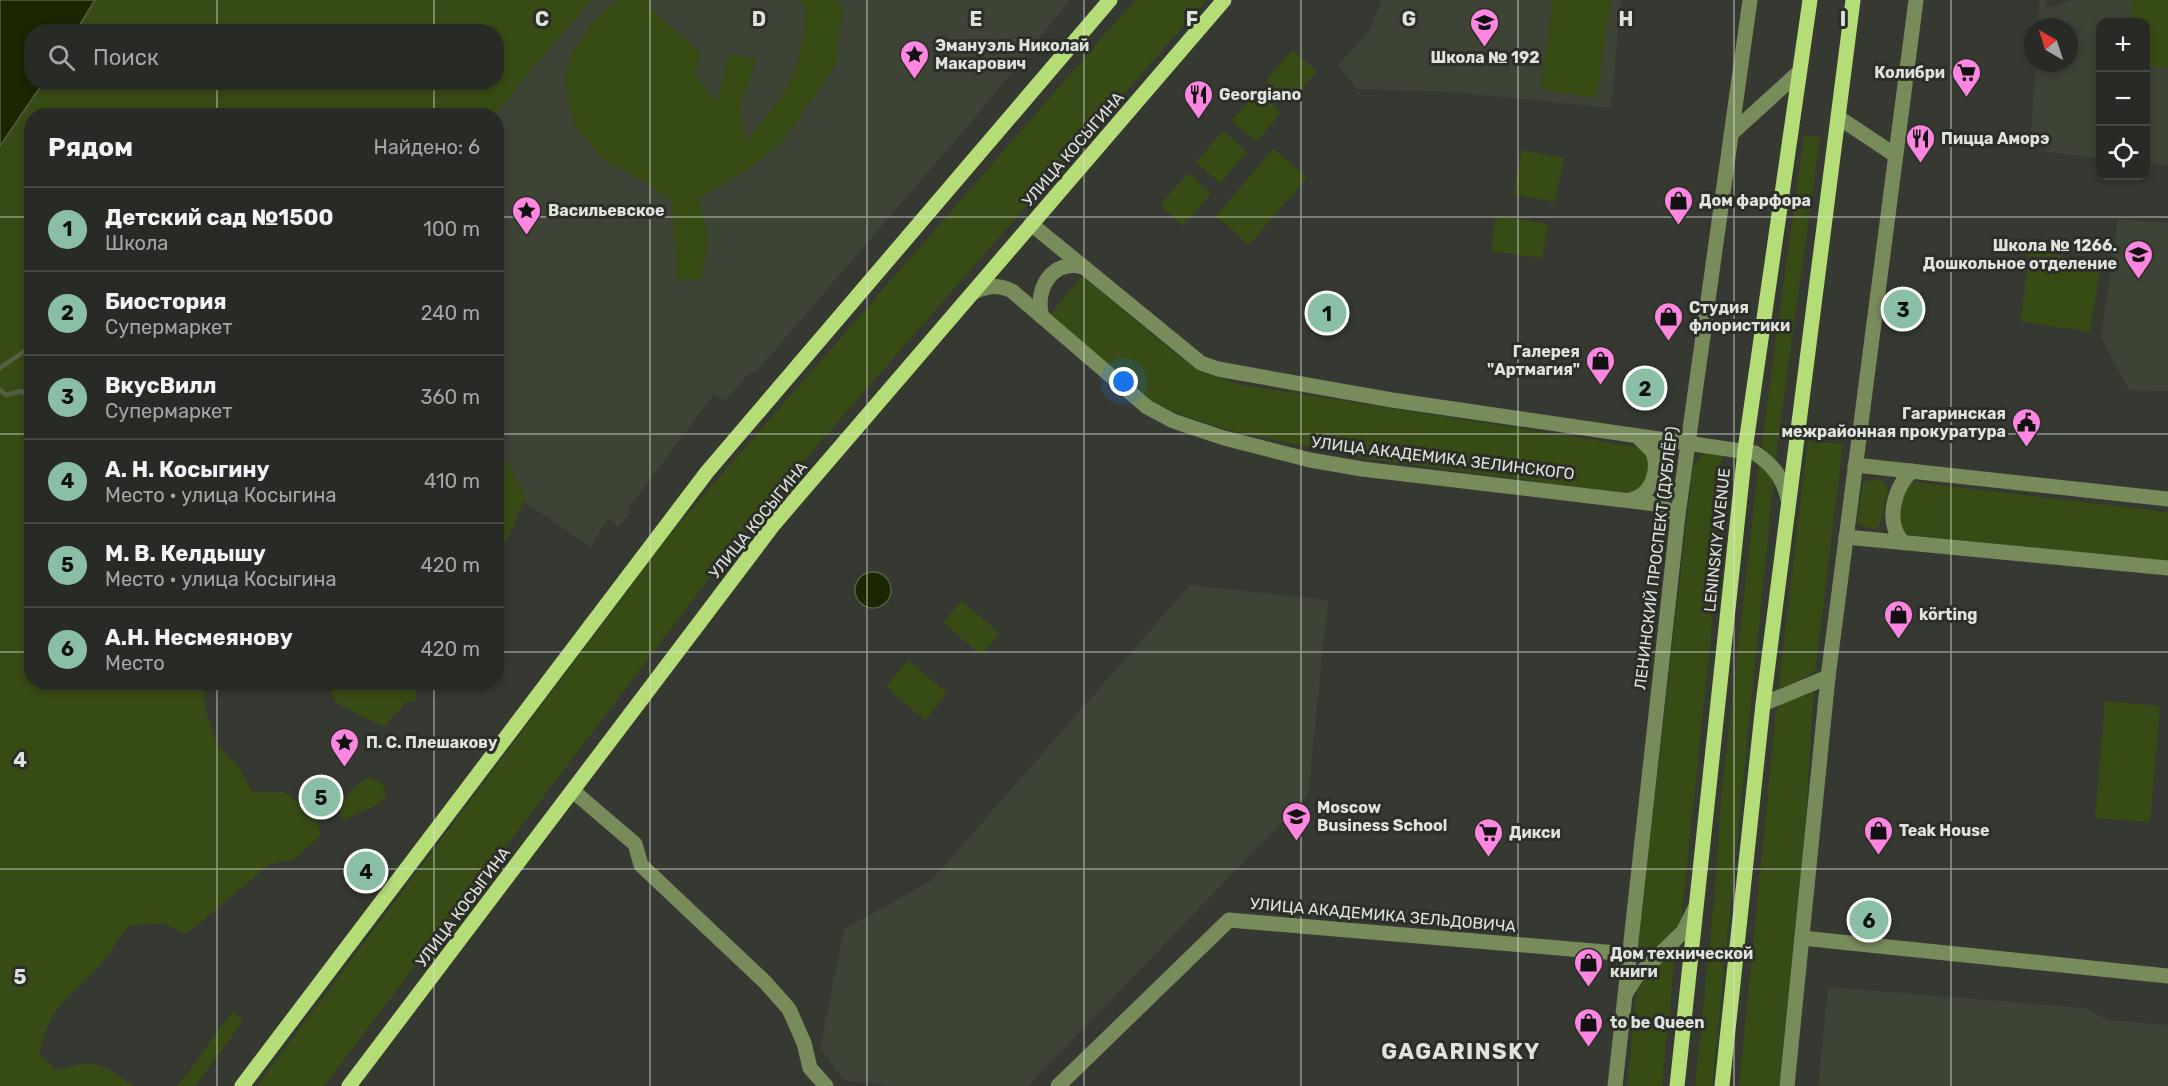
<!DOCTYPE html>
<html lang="ru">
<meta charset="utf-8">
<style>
body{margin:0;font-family:Rubik,sans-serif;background:#30332d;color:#f1f3f6}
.controls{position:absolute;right:18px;top:18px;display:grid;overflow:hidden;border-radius:12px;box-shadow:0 3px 9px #0003}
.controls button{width:54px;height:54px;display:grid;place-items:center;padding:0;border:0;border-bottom:2px solid #444742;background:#282b25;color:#f1f3f6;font:30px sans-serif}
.compass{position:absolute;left:2024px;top:18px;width:54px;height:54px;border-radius:50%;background:#282b25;box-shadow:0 3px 9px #0003;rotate:321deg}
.you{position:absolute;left:1124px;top:382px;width:21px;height:21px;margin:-15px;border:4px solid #fff;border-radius:50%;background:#1a73e8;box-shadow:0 0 0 9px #1a73e833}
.badge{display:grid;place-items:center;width:39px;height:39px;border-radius:50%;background:#8abfa5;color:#111;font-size:20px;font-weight:700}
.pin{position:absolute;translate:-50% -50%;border:3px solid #fff;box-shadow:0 2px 6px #0006}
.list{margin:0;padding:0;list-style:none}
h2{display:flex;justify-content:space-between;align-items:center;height:78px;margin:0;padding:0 24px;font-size:26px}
h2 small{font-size:20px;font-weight:400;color:#a5a7a7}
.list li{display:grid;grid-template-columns:39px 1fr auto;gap:18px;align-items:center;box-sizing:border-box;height:84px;padding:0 24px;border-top:2px solid #444742}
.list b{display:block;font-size:22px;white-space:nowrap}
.list p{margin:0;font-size:20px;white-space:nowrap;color:#a5a7a7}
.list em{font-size:20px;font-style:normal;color:#a5a7a7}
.icon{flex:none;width:33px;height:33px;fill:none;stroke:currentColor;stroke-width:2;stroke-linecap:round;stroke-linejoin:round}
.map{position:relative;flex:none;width:2168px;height:1086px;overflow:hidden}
.search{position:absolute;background:#282b25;box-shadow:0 3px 9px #0003;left:24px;top:24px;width:480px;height:66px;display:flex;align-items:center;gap:15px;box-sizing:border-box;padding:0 21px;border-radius:24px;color:#a5a7a7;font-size:22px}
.panel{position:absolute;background:#282b25;box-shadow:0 3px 9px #0003;left:24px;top:108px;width:480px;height:582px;border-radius:24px}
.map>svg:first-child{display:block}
.built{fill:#3d4335}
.green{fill:#374b15}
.water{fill:#1a2702;stroke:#555f44;stroke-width:1.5}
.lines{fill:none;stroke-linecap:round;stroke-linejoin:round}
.stream{stroke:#555f44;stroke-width:4.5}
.minor{stroke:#778b5b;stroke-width:15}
.major{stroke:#b5dd77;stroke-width:15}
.grid{fill:none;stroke:#e0e2dd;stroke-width:1.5;stroke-opacity:0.55}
.labels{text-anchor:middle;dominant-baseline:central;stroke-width:6;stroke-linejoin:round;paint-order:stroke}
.poi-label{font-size:16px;font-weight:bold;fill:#e0e2dd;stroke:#2b2f27;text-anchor:start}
.street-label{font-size:16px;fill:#e0e2dd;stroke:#2b2f27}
.district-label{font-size:22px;font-weight:bold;letter-spacing:1.5px;fill:#e0e2dd;stroke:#2b2f27}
.grid-label{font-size:20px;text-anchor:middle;font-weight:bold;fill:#e0e2dd;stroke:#2b2f27;stroke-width:6;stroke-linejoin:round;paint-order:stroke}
</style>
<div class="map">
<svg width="2168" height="1086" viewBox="0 0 2168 1086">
<rect width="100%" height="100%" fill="#363931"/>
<g class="built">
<path d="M592,0H1070L972,121L756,372H750L725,401L714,394L628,509L630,510L627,517L618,527L608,518L591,547L497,483L496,116H473L516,81Z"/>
<path d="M1382,0H1621L1611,108L1451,92L1357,89L1338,66L1369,31Z"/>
<path d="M2040,0H2045L2048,8L2073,0H2168V166L2146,164V22H2100V158L2046,152L2048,141L2031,138L2036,63H2069V27H2038Z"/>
<path d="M2118,219L2168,223V391L2129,390L2101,337Z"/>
<path d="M1190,585L1328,600L1308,795L1028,1086H889L844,1080L820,1048L844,929L931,881Z"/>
<path d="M1828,987L2085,1008L2107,1020L2168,1025V1086H1818Z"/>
</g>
<g class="green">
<path d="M95,0H592L531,70L495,115L32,116V682L204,683L205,709L217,745L239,767L252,792H283L315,812L321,835L294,860L270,864L186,934L164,923L129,926C119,937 113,949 104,960C74,997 49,1002 39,1054L56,1070C96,1059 101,1063 134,1086H0V146L43,83L496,82V32L76,31Z"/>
<path d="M618,0H651V9L700,52L695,75L716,102L730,54L757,59L740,105L746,140C788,94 803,69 806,6L796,0H836L843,9L836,65L781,144L742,173L699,198L709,239L701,279L678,281L671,200L638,178L602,159L573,123L565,80L570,56L594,20Z"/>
<path d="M1135,0H1206L761,510L324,1086H257L669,535Z"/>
<path d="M1553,0H1611L1596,98L1540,89Z"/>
<path d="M2132,0H2168V67L2146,66V22H2130Z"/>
<path d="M1292,50L1317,71L1290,102L1266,81Z"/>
<path d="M1257,91L1281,112L1256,142L1232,121Z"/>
<path d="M1223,131L1247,152L1220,183L1196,162Z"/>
<path d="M1804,135L1820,137L1775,462L1761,449Z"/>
<path d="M1273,149L1307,177L1249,245L1216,216Z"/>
<path d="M1522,150L1564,158L1555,202L1513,194Z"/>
<path d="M1188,173L1211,193L1183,226L1160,205Z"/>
<path d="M1496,216L1548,224L1542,258L1491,251Z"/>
<path d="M2030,251L2101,262L2090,332L2020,321Z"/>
<path d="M1082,276L1176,354L1207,374L1237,384L1643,448L1647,451L1649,477L1636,495L1368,459L1236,432L1185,416L1153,403L1050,315Z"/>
<path d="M1808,441L1843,444L1815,672L1778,690Z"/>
<path d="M1704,452L1721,454L1722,457L1713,555L1715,596L1681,923L1662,944L1636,958L1693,466Z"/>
<path d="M496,458L507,461L526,496L507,540L497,547Z"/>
<path d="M1759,462L1774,477L1712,1086H1695L1715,892L1721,798Z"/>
<path d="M1873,479L1883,481L1888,489L1880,525L1874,529L1860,525L1857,522L1863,483Z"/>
<path d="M1913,482L2168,512V561L1902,534L1897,522L1904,486Z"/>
<path d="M962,601L1000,634L981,655L943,622Z"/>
<path d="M908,660L947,693L925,720L886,687Z"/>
<path d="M327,683H417L415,702L407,701L384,727L336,703Z"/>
<path d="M1814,691L1803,856L1779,1086H1739L1776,711L1782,704Z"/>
<path d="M2105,701L2160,706L2150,822L2095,818Z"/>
<path d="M367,778L381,781L386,795C380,808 357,811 346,820L341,818C338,799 353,787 367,778Z"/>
<path d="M1675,953L1662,1086H1627L1638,979Z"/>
<path d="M234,1011L243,1021L195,1086H176C199,1064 212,1033 234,1011Z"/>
</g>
<g class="water">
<path d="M0,0H95L76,31L32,32V82L43,83L0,146Z"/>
<circle cx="873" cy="590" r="18"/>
</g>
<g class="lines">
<g class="stream">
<path d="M0,368L32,346"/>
<path d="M0,390L6,395L22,391L30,399L32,412"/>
</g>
<g class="minor">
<path d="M1838,117L1895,155"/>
<path d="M1731,134L1799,72"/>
<path d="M1031,224L1201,363L1218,369L1392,400L1755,453C1773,465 1783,478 1788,499"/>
<path d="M974,292C988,286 997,284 1012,291L1147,407L1173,421L1224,438L1310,460L1362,469L1656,504L1678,515"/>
<path d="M1042,317C1034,290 1052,258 1083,267"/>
<path d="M1855,465L2168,499"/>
<path d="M1630,500C1651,495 1660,473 1653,452L1637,436"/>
<path d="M1846,537L2168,568"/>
<path d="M1902,541C1885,522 1894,487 1912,471"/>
<path d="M1763,704L1828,677"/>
<path d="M573,791L635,844L641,865L765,982L789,1009L804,1043L810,1068L826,1086"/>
<path d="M1802,938L2168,976"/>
<path d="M1626,993L1636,977L1683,932L1695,908"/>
<path d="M1058,1086L1229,920L1629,954"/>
<path d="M1615,1086L1678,515L1750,0"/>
<path d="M1787,1086L1828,677L1916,0"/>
</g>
<g class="major">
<path d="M242,1086L707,472L1110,0"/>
<path d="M349,1086L774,524L1224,0"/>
<path d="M1677,1086L1745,450L1810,0"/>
<path d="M1722,1086L1763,704L1853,0"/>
</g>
</g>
<path class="grid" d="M217,0V32M434,0V32M650,0V1086M867,0V1086M1084,0V1086M1301,0V1086M1518,0V1086M1734,0V1086M1951,0V1086M217,82V116M434,82V116M0,217H32M496,217H2168M0,434H32M496,434H2168M0,652H32M496,652H2168M217,682V1086M434,682V1086M0,869H2168"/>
<defs>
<symbol id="school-pin" viewBox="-11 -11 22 30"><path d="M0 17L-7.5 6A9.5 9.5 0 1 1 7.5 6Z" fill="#fd86e1" stroke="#2b2f27"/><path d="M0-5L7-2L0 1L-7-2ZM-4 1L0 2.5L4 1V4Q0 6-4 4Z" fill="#111"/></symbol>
<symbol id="sight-pin" viewBox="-11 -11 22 30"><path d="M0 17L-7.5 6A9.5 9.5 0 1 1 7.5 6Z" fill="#fd86e1" stroke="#2b2f27"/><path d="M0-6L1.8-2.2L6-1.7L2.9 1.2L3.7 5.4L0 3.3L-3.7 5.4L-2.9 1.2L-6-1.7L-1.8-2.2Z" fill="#111"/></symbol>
<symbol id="supermarket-pin" viewBox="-11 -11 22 30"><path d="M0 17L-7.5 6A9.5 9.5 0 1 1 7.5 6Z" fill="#fd86e1" stroke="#2b2f27"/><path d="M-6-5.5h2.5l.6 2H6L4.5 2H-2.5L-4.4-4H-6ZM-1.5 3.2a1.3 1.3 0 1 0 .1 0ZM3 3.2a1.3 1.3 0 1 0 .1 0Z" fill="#111"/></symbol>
<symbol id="restaurant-pin" viewBox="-11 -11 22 30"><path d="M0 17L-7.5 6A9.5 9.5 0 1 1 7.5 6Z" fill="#fd86e1" stroke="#2b2f27"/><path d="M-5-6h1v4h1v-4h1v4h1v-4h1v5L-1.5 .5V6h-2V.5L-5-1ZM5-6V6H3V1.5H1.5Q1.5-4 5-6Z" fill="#111"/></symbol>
<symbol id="shop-pin" viewBox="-11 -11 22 30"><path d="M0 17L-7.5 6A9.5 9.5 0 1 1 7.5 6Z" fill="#fd86e1" stroke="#2b2f27"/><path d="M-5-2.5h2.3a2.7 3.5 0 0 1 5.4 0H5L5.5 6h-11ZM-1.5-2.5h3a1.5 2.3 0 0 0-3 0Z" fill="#111"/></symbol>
<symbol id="civic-pin" viewBox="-11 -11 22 30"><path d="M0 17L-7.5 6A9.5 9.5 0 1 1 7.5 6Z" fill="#fd86e1" stroke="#2b2f27"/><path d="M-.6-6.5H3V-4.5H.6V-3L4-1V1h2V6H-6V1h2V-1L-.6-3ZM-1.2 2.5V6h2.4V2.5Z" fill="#111"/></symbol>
<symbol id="university-pin" viewBox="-11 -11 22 30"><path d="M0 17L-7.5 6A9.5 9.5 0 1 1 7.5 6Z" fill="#fd86e1" stroke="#2b2f27"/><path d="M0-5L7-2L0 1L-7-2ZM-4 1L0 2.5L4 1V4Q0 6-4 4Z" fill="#111"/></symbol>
</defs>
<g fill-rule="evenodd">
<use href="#school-pin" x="1468" y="6" width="33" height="45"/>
<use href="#sight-pin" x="898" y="38" width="33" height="45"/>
<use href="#supermarket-pin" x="1950" y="56" width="33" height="45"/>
<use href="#restaurant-pin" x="1182" y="78" width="33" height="45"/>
<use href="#restaurant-pin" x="1904" y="122" width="33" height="45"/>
<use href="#shop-pin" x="1662" y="184" width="33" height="45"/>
<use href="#sight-pin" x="510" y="194" width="33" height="45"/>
<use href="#school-pin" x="2122" y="238" width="33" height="45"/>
<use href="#shop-pin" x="1652" y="300" width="33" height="45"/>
<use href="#shop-pin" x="1584" y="344" width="33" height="45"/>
<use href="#civic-pin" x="2010" y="406" width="33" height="45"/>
<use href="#shop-pin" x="1882" y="598" width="33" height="45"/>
<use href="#sight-pin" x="328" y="726" width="33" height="45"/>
<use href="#university-pin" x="1280" y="800" width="33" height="45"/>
<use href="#shop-pin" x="1862" y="814" width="33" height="45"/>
<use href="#supermarket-pin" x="1472" y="816" width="33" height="45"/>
<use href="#shop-pin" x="1572" y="946" width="33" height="45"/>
<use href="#shop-pin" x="1572" y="1006" width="33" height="45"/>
</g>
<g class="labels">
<g class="poi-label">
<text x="935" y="45">Эмануэль Николай<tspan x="935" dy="18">Макарович</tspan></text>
<text x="1485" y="57" text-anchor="middle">Школа № 192</text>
<text x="1945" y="72" text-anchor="end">Колибри</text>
<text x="1219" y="94">Georgiano</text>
<text x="1941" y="138">Пицца Аморэ</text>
<text x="1699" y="200">Дом фарфора</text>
<text x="548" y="210">Васильевское</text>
<text x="2117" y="245" text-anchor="end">Школа № 1266.<tspan x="2117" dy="18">Дошкольное отделение</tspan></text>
<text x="1689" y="307">Студия<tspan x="1689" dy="18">флористики</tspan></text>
<text x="1580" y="351" text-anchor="end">Галерея<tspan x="1580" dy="18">"Артмагия"</tspan></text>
<text x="2006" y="413" text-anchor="end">Гагаринская<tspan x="2006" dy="18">межрайонная прокуратура</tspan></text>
<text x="1919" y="614">körting</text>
<text x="366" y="742">П. С. Плешакову</text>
<text x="1317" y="807">Moscow<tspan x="1317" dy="18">Business School</tspan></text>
<text x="1899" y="830">Teak House</text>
<text x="1509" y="832">Дикси</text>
<text x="1610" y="953">Дом технической<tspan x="1610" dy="18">книги</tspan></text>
<text x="1610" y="1022">to be Queen</text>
</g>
<g class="street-label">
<text transform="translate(1073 149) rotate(-49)">УЛИЦА КОСЫГИНА</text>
<text transform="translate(1443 458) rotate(7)">УЛИЦА АКАДЕМИКА ЗЕЛИНСКОГО</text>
<text transform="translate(758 520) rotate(-51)">УЛИЦА КОСЫГИНА</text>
<text transform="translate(1717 540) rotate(-84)">LENINSKIY AVENUE</text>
<text transform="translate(1656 558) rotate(-83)">ЛЕНИНСКИЙ ПРОСПЕКТ (ДУБЛЁР)</text>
<text transform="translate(463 907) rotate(-53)">УЛИЦА КОСЫГИНА</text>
<text transform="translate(1383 915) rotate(5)">УЛИЦА АКАДЕМИКА ЗЕЛЬДОВИЧА</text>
</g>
<g class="district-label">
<text x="1461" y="1051">GAGARINSKY</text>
</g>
</g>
<g class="grid-label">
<text x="542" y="26">C</text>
<text x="759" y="26">D</text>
<text x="976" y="26">E</text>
<text x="1192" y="26">F</text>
<text x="1409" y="26">G</text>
<text x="1626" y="26">H</text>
<text x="1843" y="26">I</text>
<text x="20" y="767">4</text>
<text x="20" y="984">5</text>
</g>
</svg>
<div class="controls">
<button>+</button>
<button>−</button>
<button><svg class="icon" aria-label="locate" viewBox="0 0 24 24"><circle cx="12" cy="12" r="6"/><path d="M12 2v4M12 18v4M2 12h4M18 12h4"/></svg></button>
</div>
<svg class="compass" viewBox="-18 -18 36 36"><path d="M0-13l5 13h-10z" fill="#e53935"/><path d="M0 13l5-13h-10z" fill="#a5a7a7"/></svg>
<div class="you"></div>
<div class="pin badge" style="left:1327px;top:313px">1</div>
<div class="pin badge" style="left:1645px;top:388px">2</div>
<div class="pin badge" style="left:1903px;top:309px">3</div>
<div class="pin badge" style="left:366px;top:871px">4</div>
<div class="pin badge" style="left:321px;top:797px">5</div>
<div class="pin badge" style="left:1869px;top:920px">6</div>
<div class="search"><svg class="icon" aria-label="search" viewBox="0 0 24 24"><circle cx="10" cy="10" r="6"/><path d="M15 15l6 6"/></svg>Поиск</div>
<section class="panel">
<h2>Рядом<small>Найдено: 6</small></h2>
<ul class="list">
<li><span class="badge">1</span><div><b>Детский сад №1500</b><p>Школа</p></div><em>100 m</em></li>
<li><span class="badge">2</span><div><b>Биостория</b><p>Супермаркет</p></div><em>240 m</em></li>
<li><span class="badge">3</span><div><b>ВкусВилл</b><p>Супермаркет</p></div><em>360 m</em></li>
<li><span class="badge">4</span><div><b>А. Н. Косыгину</b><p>Место · улица Косыгина</p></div><em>410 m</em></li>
<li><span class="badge">5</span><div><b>М. В. Келдышу</b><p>Место · улица Косыгина</p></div><em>420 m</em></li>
<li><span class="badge">6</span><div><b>А.Н. Несмеянову</b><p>Место</p></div><em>420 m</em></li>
</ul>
</section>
</div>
